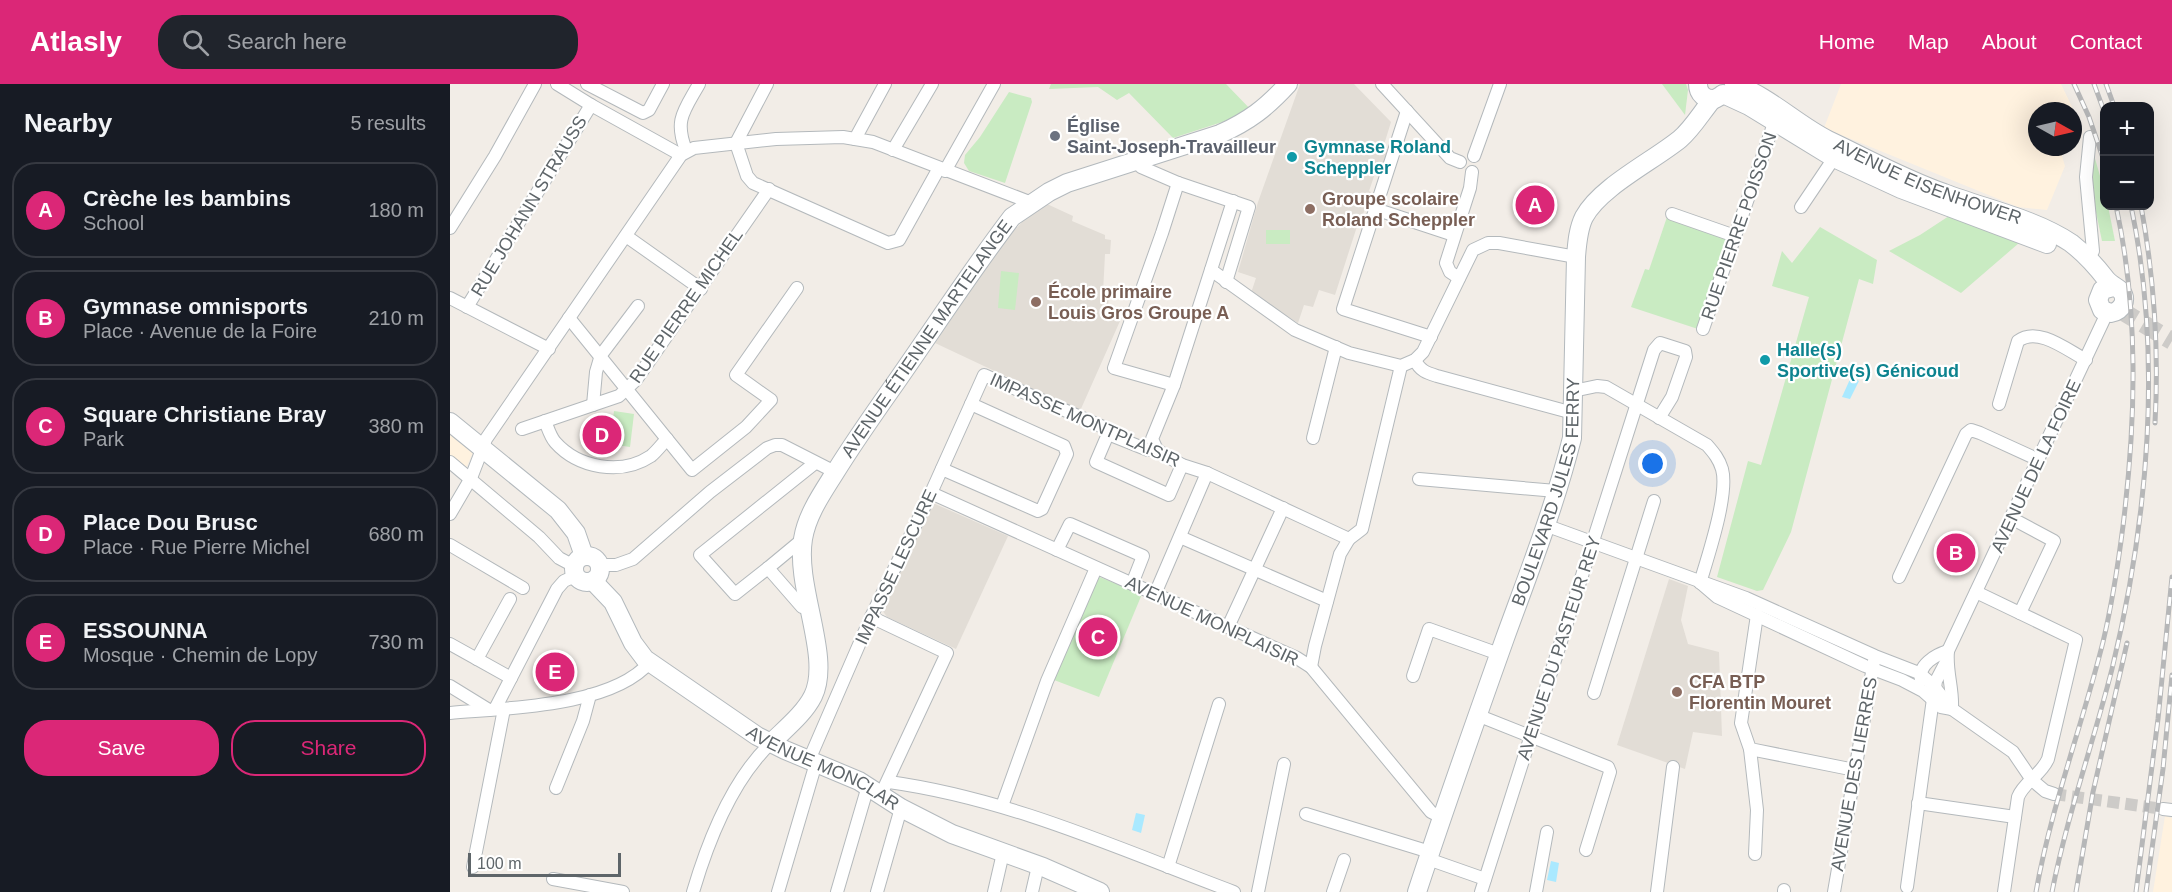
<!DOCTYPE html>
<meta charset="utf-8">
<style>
body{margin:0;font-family:Arial,sans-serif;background:#20242c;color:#f1f3f6}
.controls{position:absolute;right:18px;top:18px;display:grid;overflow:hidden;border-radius:12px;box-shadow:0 6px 24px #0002}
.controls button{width:54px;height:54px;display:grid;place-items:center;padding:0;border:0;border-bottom:2px solid #363941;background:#171b24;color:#f1f3f6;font:30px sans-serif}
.compass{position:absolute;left:1578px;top:18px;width:54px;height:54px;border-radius:50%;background:#171b24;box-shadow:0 6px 24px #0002;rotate:98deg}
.scale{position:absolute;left:18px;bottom:15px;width:153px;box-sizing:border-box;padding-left:6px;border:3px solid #5e6569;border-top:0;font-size:16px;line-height:21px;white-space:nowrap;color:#5e6569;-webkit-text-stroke:4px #fff;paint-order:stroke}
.you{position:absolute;left:1203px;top:380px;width:21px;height:21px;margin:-15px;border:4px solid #fff;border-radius:50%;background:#1a73e8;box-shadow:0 0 0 9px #1a73e833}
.badge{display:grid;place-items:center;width:39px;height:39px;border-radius:50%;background:#db2777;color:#fff;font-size:20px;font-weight:700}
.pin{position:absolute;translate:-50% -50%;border:3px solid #fff;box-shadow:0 2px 6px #0006}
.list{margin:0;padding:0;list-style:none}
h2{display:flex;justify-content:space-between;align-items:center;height:78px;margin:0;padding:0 24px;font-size:26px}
h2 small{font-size:20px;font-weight:400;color:#9ea1a6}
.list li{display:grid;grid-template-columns:39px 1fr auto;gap:18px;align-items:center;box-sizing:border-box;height:96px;margin:0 12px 12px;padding:0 12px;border:2px solid #363941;border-radius:24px}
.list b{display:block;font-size:22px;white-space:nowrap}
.list p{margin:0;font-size:20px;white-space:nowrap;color:#9ea1a6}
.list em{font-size:20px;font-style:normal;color:#9ea1a6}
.actions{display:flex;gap:12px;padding:18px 24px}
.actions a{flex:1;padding:14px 0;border:2px solid #db2777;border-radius:24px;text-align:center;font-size:21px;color:#db2777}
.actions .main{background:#db2777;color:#fff}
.icon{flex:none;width:33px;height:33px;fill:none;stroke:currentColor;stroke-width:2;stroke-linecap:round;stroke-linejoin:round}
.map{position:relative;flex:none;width:1722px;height:808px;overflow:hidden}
header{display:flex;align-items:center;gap:36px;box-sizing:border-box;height:84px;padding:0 30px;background:#db2777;color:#fff}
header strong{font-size:28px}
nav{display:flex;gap:33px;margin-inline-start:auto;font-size:21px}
.search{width:420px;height:54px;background:#20242c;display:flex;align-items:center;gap:15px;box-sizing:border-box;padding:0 21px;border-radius:24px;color:#9ea1a6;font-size:22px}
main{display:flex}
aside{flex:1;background:#171b24}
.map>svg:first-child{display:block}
.commercial{fill:#fff2df}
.education{fill:#e2ddd6}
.green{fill:#c9ebc2}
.water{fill:#aae9ff}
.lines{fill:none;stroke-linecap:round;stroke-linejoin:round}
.street-tunnel{stroke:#cdcbc8;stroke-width:12;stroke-dasharray:12 6;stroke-linecap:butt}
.secondary-tunnel{stroke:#cdcbc8;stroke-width:18;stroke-dasharray:18 9;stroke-linecap:butt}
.street-casing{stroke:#b4b9bc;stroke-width:14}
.secondary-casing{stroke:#b3b9bd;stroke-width:20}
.street{stroke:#fff;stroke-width:12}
.secondary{stroke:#fff;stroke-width:18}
.rail-casing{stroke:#b6b7b8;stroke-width:5}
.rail{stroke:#fff;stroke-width:3;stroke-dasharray:9;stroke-linecap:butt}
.worship-dot{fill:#6b7280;stroke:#fff;stroke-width:2}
.culture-dot{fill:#0f9aa8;stroke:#fff;stroke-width:2}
.education-dot{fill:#8d6e63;stroke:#fff;stroke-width:2}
.labels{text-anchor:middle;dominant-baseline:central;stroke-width:4.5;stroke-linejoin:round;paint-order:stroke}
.worship-label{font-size:18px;font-weight:bold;fill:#5b616d;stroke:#fff;text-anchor:start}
.culture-label{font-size:18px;font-weight:bold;fill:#0d838f;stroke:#fff;text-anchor:start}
.street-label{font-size:18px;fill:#5e6569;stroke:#fff}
.education-label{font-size:18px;font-weight:bold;fill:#785e54;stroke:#fff;text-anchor:start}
</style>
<header>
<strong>Atlasly</strong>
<div class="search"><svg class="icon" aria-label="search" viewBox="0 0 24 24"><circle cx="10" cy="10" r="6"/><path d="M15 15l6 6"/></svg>Search here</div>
<nav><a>Home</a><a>Map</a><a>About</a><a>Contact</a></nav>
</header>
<main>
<aside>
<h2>Nearby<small>5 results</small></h2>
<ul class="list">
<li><span class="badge">A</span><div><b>Crèche les bambins</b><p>School</p></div><em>180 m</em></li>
<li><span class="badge">B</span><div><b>Gymnase omnisports</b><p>Place · Avenue de la Foire</p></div><em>210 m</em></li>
<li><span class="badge">C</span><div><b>Square Christiane Bray</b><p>Park</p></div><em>380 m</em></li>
<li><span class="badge">D</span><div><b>Place Dou Brusc</b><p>Place · Rue Pierre Michel</p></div><em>680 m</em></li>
<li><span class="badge">E</span><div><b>ESSOUNNA</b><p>Mosque · Chemin de Lopy</p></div><em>730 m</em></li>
</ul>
<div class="actions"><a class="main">Save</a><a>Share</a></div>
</aside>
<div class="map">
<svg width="1722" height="808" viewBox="0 0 1722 808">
<rect width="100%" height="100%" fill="#f2ede7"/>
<g class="commercial">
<path d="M1391,0H1611L1625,29L1630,48L1623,49V27H1587V63H1615L1612,72L1615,82L1597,126L1568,123L1374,44Z"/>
<path d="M0,344L25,364L16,384L0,371Z"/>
<path d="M1715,732L1722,734V808H1703Z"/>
</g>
<g class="education">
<path d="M850,0H904L941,38L933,64L938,66L934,79L929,78L919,107L921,108L912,133H910L885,211L869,206L863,223L854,221L848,239L801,209L806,194L788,188L808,118Z"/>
<path d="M597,120L623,132L622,137L655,151V155L661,156L660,170H655L653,209H659L658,226L674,228L630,327L485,259L555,156L576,134Z"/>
<path d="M483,419L558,452L506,565L437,533L432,526Z"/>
<path d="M1219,495L1238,502L1231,536L1238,560L1269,568L1272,652L1243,648L1235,685L1167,661Z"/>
</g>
<g class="green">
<path d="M601,0H776L803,28L723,54L679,9L667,16L648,3L599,5Z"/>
<path d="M1212,0H1236L1238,6L1235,31Z"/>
<path d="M559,8L581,14L582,18L555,99L519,87L514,79L515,71L530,53Z"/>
<path d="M1642,64L1654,106V122H1658L1665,157H1652L1642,109Z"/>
<path d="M1499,132L1569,159L1511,209L1439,167L1470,151Z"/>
<path d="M1217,133L1280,155L1251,246L1181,223L1195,185L1199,186Z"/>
<path d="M1370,143L1427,176L1423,200L1409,195L1341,448L1313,506L1307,507L1267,493L1298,377L1311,381L1359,213L1322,202L1332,167L1342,179Z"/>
<rect x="816" y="146" width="24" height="14"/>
<path d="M551,187L569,189L565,226L548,224Z"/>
<path d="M164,327L184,330L180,363L160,360Z"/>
<path d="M647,492L692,510L649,613L604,596Z"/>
</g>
<g class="water">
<path d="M1401,293L1409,297L1400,315L1392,313Z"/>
<path d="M686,729L695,731L691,749L682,746Z"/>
<path d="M1101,777L1109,779L1106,798L1097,796Z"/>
</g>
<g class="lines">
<path class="street-tunnel" d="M1604,710L1713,725"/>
<path class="secondary-tunnel" d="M1670,226L1722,257"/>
<defs>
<g id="street">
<path d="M107,0L141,21L231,71"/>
<path d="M137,0L193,29L199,26L213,0"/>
<path d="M317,0L286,59L297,92L303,99L438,159L449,156L489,84"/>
<path d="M932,0L1000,74L1010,78"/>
<path d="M957,27L893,225L981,253"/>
<path d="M405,55L435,0"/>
<path d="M236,66C224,36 234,27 249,0"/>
<path d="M443,66L482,0"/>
<path d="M1024,72L1050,0"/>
<path d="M688,76L691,83L728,99L799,123L776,198"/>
<path d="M495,87L544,0"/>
<path d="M728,99L712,149L664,284L724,301L783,117"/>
<path d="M1351,123L1384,74"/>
<path d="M925,125L1004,151"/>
<path d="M1222,130L1285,152"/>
<path d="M0,144L45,72L85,0"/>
<path d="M176,152L251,205"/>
<path d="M1638,175L1643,167L1636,93L1640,53"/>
<path d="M761,186L845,246L899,269L951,282L965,276L973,268L1023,166L1038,159H1049L1126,173"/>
<path d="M1009,194L1000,188L996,179L1020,104L1022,88"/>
<path d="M0,214L99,265"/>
<path d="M17,223L141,21"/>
<path d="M119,234L242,386L296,343L321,316L286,291L347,204"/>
<path d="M1253,245L1324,39"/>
<path d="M965,276C970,287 977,289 987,292L1123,329"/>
<path d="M1123,307L1147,302L1156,303L1257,361C1264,369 1269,375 1272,385C1279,410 1258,472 1250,499"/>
<path d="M1549,320L1568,257C1588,242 1617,266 1636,276"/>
<path d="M143,321L146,288L151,271L188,222"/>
<path d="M95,337C98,344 100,352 105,358C128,384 171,392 201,372C207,367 212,360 217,355"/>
<path d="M72,345L169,312L186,296L319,105"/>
<path d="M658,350L646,378L719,411L732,381"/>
<path d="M863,354L886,263"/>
<path d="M707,366L702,355L724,301"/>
<path d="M0,378L89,453L109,474L124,482"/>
<path d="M492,385L588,427L592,425L617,370L614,362L521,320"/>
<path d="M969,395L1106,407"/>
<path d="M481,409L847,574L861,583L981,728L991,733"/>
<path d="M0,430L21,394L36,355L231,71L244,64L326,55L393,53L423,58L582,119"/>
<path d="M1561,434L1604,457L1570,529"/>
<path d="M1095,441L1296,514L1425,572L1469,589L1482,600L1502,625L1563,668L1582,696L1595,707L1604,710"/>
<path d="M730,453L877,517"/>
<path d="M0,461L73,504"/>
<path d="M607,466L620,440L693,472L682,500"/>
<path d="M149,481H166L183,475L260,408L317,364L325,361H332L385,388"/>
<path d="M318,484L353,455"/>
<path d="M1449,493L1516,350L1521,346L1530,349L1589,376"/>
<path d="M1253,501L1267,513L1415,582L1452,596L1473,607L1491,623L1502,625"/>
<path d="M1526,508L1626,556L1598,675C1591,691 1574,698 1568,713L1554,808"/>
<path d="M705,510L757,389"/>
<path d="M358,524L352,523L318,484L285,510L250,471L365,379"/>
<path d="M1307,531L1291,639L1300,665L1405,686"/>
<path d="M421,533L497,569L434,704"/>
<path d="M778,543L833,424"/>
<path d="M0,560L61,594"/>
<path d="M27,575L60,515"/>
<path d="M861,583L865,562L890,470L899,455L912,445L951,282"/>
<path d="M963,592L979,545L1049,570"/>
<path d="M1471,596C1468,581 1485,571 1498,567"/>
<path d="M0,602L39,626"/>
<path d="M1144,609L1204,417"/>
<path d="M1502,623C1503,604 1496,587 1498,567L1657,229"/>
<path d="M45,625L107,505L114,497L125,492"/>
<path d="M0,629C56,624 162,623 200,578"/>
<path d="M1027,631L1158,683L1160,688L1136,766"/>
<path d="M1300,665L1307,726L1305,770"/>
<path d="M359,676L421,533L481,409L534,291L660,346L658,350L698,366H707L732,381L757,389L899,455"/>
<path d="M439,698C561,715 669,765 784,808"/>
<path d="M106,704L133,637L140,611"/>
<path d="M1468,719L1565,733"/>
<path d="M552,722L597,597L646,484"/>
<path d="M1713,725L1722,726"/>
<path d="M856,730L980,768"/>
<path d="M978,775L1035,795"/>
<path d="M23,783L54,625"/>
<path d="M718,783L769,620"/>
<path d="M103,795L173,808"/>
<path d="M1457,803L1482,622L1486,597L1496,578"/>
<path d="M243,808C258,757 282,696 321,659"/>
<path d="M328,808L366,679"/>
<path d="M387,808L418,702"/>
<path d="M427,808L451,724"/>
<path d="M544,808L553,769"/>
<path d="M582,808L588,782"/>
<path d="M808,808L834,680"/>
<path d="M883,808L894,776"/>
<path d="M1031,808L1204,266L1210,259L1235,267L1236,273L1222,313L1209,334"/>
<path d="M1086,808L1097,748"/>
<path d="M1207,808L1223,683"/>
<path d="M1334,808V806"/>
<path d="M1384,808L1424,577"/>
</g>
<g id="secondary">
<path d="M1248,0C1248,10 1255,16 1265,15L1272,11"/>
<path id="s1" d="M1284,0C1319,12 1346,40 1378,56C1416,74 1454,95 1494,109C1536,125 1583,134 1621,159C1634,169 1646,182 1656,195C1660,200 1665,202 1670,206C1679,215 1672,227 1661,229L1652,226L1648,216L1652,206L1663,203"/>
<path d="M1273,10L1299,22L1384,74L1451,105L1597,160"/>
<path d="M0,338L108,426L126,449L134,472"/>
<circle cx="137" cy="485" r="13"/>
<path id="s2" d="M143,497L163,518L183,559L195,575L307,652L335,666L409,697L451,724L502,750L593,783L650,808"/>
<path id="s3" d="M321,659C335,645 354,630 363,612C382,573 345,504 353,455C357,430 373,408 386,387C404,358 423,331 442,304C482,247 520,188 562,133L599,108L617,99L770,50C799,37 816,24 838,0"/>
<path id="s4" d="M967,808C995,723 1025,638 1055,554C1079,488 1105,422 1122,354L1126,173C1127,160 1128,145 1134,133C1150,103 1203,77 1230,55C1242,45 1252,28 1262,16"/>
</g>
</defs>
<use href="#street" class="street-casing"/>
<use href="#secondary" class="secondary-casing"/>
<use href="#street" class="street"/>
<use href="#secondary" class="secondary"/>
<defs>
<g id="rail">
<path d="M1624,0L1639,33L1654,77"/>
<path d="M1644,0L1654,27"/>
<path d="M1656,0L1664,22"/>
<path d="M1691,122C1704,193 1709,267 1705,339"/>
<path d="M1586,808C1601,723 1632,642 1653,558C1662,520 1668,481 1673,442C1686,336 1689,227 1666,122"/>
<path d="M1602,808C1617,732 1643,660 1662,585C1698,436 1713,273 1681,122"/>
<path d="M1626,808L1643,708L1677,559"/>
<path d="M1686,808L1708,635L1722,493"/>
<path d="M1696,808L1713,685L1722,591"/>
</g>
</defs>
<use href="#rail" class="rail-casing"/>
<use href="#rail" class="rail"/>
</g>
<circle class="worship-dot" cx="605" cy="52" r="6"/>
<g class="culture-dot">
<circle cx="842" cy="73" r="6"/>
<circle cx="1315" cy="276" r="6"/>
</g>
<g class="education-dot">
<circle cx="860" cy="125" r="6"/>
<circle cx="586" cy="218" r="6"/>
<circle cx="1227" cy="608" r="6"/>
</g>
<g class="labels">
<g class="worship-label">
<text x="617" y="42">Église<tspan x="617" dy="21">Saint-Joseph-Travailleur</tspan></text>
</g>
<g class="culture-label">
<text x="854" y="63">Gymnase Roland<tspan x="854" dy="21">Scheppler</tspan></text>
<text x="1327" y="266">Halle(s)<tspan x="1327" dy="21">Sportive(s) Génicoud</tspan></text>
</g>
<g class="street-label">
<text stroke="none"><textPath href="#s1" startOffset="218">AVENUE EISENHOWER</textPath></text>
<text transform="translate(79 122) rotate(-59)">RUE JOHANN STRAUSS</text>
<text transform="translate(1289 142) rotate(-71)">RUE PIERRE POISSON</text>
<text transform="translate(236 222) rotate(-55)">RUE PIERRE MICHEL</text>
<text stroke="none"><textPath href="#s3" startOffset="459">AVENUE ÉTIENNE MARTELANGE</textPath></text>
<text transform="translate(635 336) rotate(24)">IMPASSE MONTPLAISIR</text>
<text transform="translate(1586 382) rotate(-65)">AVENUE DE LA FOIRE</text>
<text stroke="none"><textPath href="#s4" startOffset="422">BOULEVARD JULES FERRY</textPath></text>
<text transform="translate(446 483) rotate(-65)">IMPASSE LESCURE</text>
<text transform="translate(762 537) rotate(25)">AVENUE MONPLAISIR</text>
<text transform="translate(1109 564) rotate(-72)">AVENUE DU PASTEUR REY</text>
<text stroke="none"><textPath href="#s2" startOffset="304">AVENUE MONCLAR</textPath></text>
<text transform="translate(1404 690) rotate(-80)">AVENUE DES LIERRES</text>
</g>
<g class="education-label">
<text x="872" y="115">Groupe scolaire<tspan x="872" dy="21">Roland Scheppler</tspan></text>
<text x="598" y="208">École primaire<tspan x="598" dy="21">Louis Gros Groupe A</tspan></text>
<text x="1239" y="598">CFA BTP<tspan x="1239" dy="21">Florentin Mouret</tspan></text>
</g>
</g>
</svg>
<div class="controls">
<button>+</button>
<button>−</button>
</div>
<svg class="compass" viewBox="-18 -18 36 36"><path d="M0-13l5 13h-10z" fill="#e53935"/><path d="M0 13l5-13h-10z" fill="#9ea1a6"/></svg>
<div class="scale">100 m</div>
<div class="you"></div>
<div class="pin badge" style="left:1085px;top:121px">A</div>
<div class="pin badge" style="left:1506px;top:469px">B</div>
<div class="pin badge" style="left:648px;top:553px">C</div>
<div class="pin badge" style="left:152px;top:351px">D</div>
<div class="pin badge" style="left:105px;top:588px">E</div>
</div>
</main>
